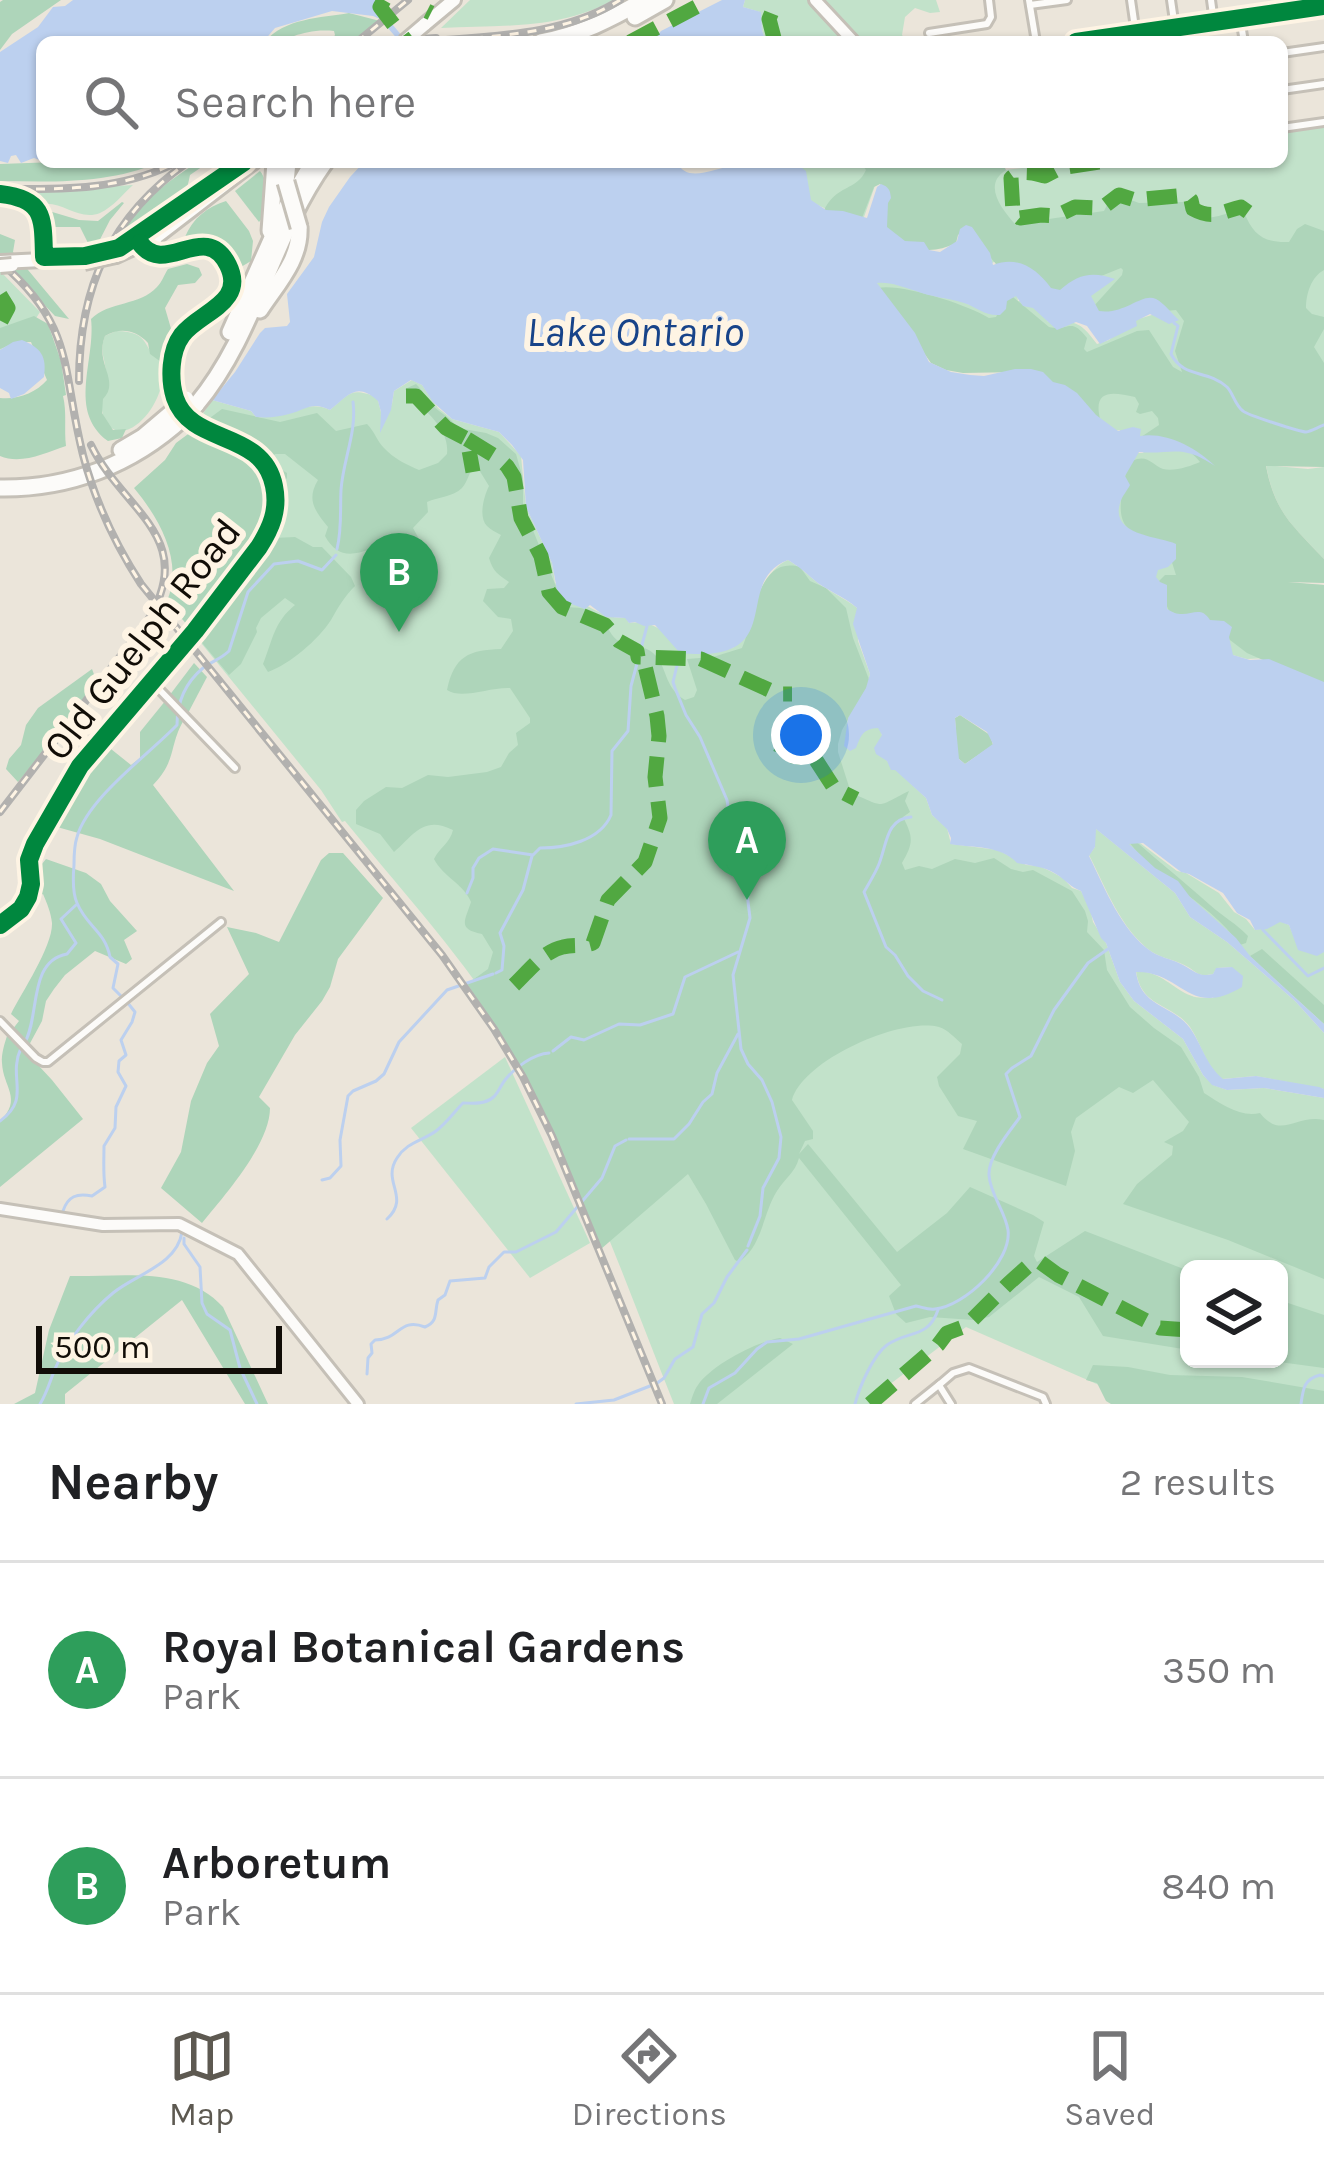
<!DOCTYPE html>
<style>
body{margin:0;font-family:Karla,sans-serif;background:#f6f6f6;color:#202124}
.controls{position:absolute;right:36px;bottom:36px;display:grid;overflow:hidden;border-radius:18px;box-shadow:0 3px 9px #0004}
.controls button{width:108px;height:108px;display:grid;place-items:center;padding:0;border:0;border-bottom:3px solid #e0e0e0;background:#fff;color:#202124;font:60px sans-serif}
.scale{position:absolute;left:36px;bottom:30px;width:246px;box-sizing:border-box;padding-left:12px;border:6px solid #110d07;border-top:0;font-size:33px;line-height:42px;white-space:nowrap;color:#110d07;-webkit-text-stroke:9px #fef4e4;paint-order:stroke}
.you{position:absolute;left:801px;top:735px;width:42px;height:42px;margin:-30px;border:9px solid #fff;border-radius:50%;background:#1a73e8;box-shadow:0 0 0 18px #1a73e833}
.badge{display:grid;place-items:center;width:78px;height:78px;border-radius:50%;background:#5d5951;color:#fff;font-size:39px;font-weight:700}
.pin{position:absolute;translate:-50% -99px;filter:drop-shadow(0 3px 6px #0008)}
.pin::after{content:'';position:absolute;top:63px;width:42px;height:36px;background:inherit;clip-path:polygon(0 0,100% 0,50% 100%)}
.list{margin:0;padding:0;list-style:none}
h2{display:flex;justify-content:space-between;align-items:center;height:156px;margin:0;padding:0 48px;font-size:51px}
h2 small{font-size:39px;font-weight:400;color:#757577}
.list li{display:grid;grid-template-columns:78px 1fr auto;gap:36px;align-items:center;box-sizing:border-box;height:216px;padding:0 48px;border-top:3px solid #e0e0e0}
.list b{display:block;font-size:45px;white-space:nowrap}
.list p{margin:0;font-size:39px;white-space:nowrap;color:#757577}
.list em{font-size:39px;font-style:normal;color:#757577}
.icon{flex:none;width:66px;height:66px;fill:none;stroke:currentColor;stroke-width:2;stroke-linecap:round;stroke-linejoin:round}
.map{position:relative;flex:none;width:1324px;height:1404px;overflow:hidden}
.search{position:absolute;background:#fff;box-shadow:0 3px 9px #0004;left:36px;right:36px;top:36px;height:132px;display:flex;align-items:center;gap:30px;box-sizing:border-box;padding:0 42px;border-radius:18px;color:#757577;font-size:45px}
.sheet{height:588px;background:#fff}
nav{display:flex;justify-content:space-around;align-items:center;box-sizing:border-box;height:168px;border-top:3px solid #e0e0e0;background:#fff;font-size:33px;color:#757577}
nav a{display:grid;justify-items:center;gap:6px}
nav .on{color:#5d5951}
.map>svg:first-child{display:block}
.green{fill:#c2e2ca;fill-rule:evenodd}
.forest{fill:#aed5ba}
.water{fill:#bcd0ef;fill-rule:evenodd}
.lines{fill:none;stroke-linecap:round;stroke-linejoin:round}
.stream{stroke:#bcd0ef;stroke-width:3}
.street-casing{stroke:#c5c0b7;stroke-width:12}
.secondary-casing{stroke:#c5c0b7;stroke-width:16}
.primary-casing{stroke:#c5c0b7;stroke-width:18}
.highway-casing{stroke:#c5c0b7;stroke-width:21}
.street{stroke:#fcfbf9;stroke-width:6}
.secondary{stroke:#fcfbf9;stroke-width:10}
.primary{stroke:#fcfbf9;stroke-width:12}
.highway{stroke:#fcfbf9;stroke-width:15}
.rail-casing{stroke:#b2b1af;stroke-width:8}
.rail{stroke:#fef4e4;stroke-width:3;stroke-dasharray:9;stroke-linecap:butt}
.secondary-bridge-casing{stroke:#c5c0b7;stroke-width:16;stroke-linecap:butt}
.primary-bridge-casing{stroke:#c5c0b7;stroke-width:18;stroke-linecap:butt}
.highway-bridge-casing{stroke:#c5c0b7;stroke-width:21;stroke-linecap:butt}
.secondary-bridge{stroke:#fcfbf9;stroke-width:10}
.primary-bridge{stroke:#fcfbf9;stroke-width:12}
.highway-bridge{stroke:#fcfbf9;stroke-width:15}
.quiet{stroke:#51a841;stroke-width:15;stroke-dasharray:30 15;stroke-linecap:butt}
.cycleway-casing{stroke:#fef4e4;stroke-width:26}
.cycleway{stroke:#00873e;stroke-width:18}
.labels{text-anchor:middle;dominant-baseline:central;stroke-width:12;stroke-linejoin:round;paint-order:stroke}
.street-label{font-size:39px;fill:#110d07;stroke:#fef4e4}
.water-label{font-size:42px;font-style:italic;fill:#174389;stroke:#fef4e4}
</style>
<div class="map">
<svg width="1324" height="1404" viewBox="0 0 1324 1404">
<rect width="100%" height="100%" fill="#ebe5da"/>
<g class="green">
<path d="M470,0H613C560,30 500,25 441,28Z"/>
<path d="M745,0H936L940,12L930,13L915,8L905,17L902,35L907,42H766L762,30L760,12L743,7Z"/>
<path d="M1324,125V460H1261L1273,582L1324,585V689L1266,658L1247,659L1229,654L1176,613L1163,608L1156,582L1133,532C1102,521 1121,474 1134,453H1144L1121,435L1120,430L1114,431L881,293L875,278L930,289L973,306L1017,295L1018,301L1023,300L1046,317L1048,322C1076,321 1080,321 1097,344L1109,340L1132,321L1165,311L1103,312L1006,256L990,264L984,240L892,195L877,180L864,217C812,211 806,198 772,162H1000L1005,170L1071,162H1282V131Z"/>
<path d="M133,185C123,194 113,207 100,213C78,222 60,198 39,205L31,198L8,193Z"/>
<path d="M0,271L40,312L22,340L13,342L0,350Z"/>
<path d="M116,331C153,332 140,348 161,361C173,400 121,457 104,418C98,404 107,387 106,372C105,357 99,351 105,336Z"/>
<path d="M412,380L422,385L438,408L452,419L499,432L521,456L526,507L552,563L555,583C576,598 599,619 626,618L629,623C651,620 672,632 680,653L733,648C746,622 762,570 788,560C798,566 804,571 813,579C825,590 844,597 857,608L858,641L870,674L866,688L882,735L887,761L926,798L932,815L947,828L951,844L998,850L1026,865L1039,866L1050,871L1063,878L1072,888L1081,891L1090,908L1093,922L1106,943L1120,982L1134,1001L1183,1039L1203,1075L1213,1085L1227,1090L1264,1088L1324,1098V1404H1193L1115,1392L966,1327L873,1397L877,1404H674C625,1282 581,1154 514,1040C470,965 400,889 345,821L342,822L321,790L197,638L259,563L272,464L253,439L202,415L212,400L251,411L256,417C283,419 305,398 330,410C350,393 350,387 377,397L381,412V428L392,404L394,391ZM1189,1269H1279V1359H1189Z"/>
<path d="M1266,465L1308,469L1324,467V559C1292,525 1275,513 1266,465Z"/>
<path d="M1095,828L1175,893L1190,917L1227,942L1295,1001L1324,1033V1089L1256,1076L1222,1079C1205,1065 1202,1045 1190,1027C1172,1003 1141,1008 1136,971C1164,972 1170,988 1192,996C1196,998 1209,998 1213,998L1232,967L1217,968L1213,974C1199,977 1199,974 1188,967C1177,960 1163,959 1152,952C1121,930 1106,888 1089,855L1095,847Z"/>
<path d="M1124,843H1140L1177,871L1186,873L1219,893L1234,912L1246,919L1255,930L1267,928L1280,921L1289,925L1298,946L1324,949V1024Z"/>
<path d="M505,1057L590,1243L530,1278L411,1128Z"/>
</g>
<g class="forest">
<path d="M3,0H61L12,34L0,50V2Z"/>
<path d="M349,13L380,21L352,42H331L335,35L334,31C302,28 291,41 265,42C284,18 321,18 349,13Z"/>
<path d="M56,162H160C109,184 55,182 0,181V164Z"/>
<path d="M198,162H209L190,175C184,206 177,199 153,209L142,235L128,241L118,237C140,204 164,183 198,162Z"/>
<path d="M860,162H1002L1006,170C982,185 1002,209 1015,224L1104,211L1109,201L1120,196L1139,203L1183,202C1204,232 1219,210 1244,212C1253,235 1264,243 1289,242L1297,229L1305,224L1324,231V270C1311,277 1306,294 1306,308L1312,314L1324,317V329L1314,347L1324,363V467L1266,466C1275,513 1293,526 1324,559V583L1288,582L1324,585V682L1320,685L1247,653L1226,637L1169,611L1157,583L1165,575H1176L1169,553C1130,530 1113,533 1124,483C1126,474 1126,462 1137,459C1149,456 1154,466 1163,469C1174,472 1191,466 1200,462C1185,442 1175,455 1157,448C1151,445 1146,440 1141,437L1159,425L1158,418L1152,411L1140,414L1136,412L1139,404L1135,397C1112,392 1093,389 1100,419L1022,372L963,373L946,370L931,363L878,288C901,283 968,305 989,318L996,317L1004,301L1013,297L1049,327C1069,332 1070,316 1087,338L1084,349L1087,352L1137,331L1149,330L1173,367L1182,372L1175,351L1184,321L1176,310L1098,317L1093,307L1122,275L1123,270L1121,268L1054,295L996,264L971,235L964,231L958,235L956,243C928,257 903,249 884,225L886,191L880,184L874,187L862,218L823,212C836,184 857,191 866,170Z"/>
<path d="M260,171C270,184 271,209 259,222L235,191Z"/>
<path d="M226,201L249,231L253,241L251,261L241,267L236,266L223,248L196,242L185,237C193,218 207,207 226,201Z"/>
<path d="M122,202L124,203L110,220L93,253L80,227H52L45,214L49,211L79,220L98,221Z"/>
<path d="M0,234L15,240L13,252L69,319L55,316L0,258Z"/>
<path d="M187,264L199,268L202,275L195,283L178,285L165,308L172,332L164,364L150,354L148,343C136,330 120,327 105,336C94,363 121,381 103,399L102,413L113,430L126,429L122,438L108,441C67,411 96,360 91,319C109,301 140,306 157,287C162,282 164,275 168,269Z"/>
<path d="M34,316L48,324L61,361L66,395L63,396C67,412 64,429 66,446C45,453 21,465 0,456V398C17,400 36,393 47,380L31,342H17L0,349V328Z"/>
<path d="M416,384C423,390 425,399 432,405C441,414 450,417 458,428L486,433L498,438L516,454L523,479V506L564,606C577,609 589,606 600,616C607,623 609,634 617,640C627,648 644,644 653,653C668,666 663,687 685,700L694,697L697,690L687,659L713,657L742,648C755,621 756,555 800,567L810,581L826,588L846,608L853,638L870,682L842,730L838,744V752L851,793C888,808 874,808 909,791L905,801L910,812L903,817C913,837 914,842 902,863L905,870L919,866L932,869L955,859L975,863L994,858L1011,869L1023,872L1033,870L1072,891L1085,911L1088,921L1087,932L1104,950L1107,970L1130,1007L1154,1028L1181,1047L1199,1077L1204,1093C1221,1104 1241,1118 1260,1113C1281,1140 1296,1114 1324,1120V1279L1228,1240L1123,1204L1137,1184L1172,1155L1173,1146L1164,1142L1183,1131L1189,1122L1153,1080L1133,1093L1119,1087L1076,1118L1071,1132L1075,1151L1066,1186L963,1149L977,1121L958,1116L939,1086L937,1077L960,1054L962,1044C955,1038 948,1030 939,1027C900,1017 803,1060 792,1100L813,1131V1139L805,1141L799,1154L808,1144L897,1252L947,1213L970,1187L1033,1215L1044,1222L1034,1256L1037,1262L1085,1231L1189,1271V1350L1103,1336L1079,1297L1039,1277L989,1317L973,1320L930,1317L906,1323L896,1314L889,1296L901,1285L799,1158C795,1173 785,1178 777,1191C762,1215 763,1245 739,1262L735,1260L706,1204L688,1174L601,1249C564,1155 525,1066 467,984L488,969L493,952L482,934C457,929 465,921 471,902C464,884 443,877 434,859C440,847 450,843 453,830C423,815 414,835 394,852L380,834L356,824V810L364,801L386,787L402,788L428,775L448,777L487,772L501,767L509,753L518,745L516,733L530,723V718L510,688C489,687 462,700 447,690C454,656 469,650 501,649L513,631L511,619L498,617L483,601L487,589L504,588L509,582C499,575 493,572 489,558L501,535C496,532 491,530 487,526C478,517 484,496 489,486L476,465C468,472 469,480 462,488C453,497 438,497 427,502L428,512L413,528L426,552L427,568L401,583L402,598L396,597L387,583L393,566L370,549C350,557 336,556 325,536L328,527C315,511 306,500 318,480L285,454H275L270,460L272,464L287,473V478L277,489C280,507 281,521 274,538L295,537L313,547H322L351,577L355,586C344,597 339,606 331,620C318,640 290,664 268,672L263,664C273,639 274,622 295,605L285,598L261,618L256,628L257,632L241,664L229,675L167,601C184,561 159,518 134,488L165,460L176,443L222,409L280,422L317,413L336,431L367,424C375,432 377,441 384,448C393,458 407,465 419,470L438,463L447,454C450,426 421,409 405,389Z"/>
<path d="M194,663L207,677L187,715L169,696Z"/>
<path d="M92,669L95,677L85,701L18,782L6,769L9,759L21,745L26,725L38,708Z"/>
<path d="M166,700L185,718C168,746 178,759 153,785L234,891L100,839L57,827L70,794L111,749L131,765L140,758V732Z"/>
<path d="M960,715L990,735L993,745L965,764L959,759L957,764L951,768L946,765L945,757L949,737L952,736L957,751L955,718Z"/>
<path d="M1120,827C1149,854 1180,878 1210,905C1222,916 1237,924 1248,936L1246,943L1240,945C1208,898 1145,877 1120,827Z"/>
<path d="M329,853H343L383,898L338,959L330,987L322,1001L295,1035L259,1097L270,1108C270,1144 225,1195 202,1223L161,1188L181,1152L191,1101L207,1063L219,1046L210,1014L249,974L227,927L256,933L279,942L321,860Z"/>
<path d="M46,859L86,873L101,884L110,901L137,931L124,940L132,959L126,964L95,951L65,975L54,989L46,1001L42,1021L28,1047L12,1030L19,1021L11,1014C22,992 53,946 52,923C51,913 47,903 43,894L37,897C32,880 35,872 46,859Z"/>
<path d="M1262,949L1324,1005V1024L1250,956Z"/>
<path d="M8,1033L52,1080L83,1119L0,1187V1121C23,1099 3,1087 2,1063C1,1054 5,1042 8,1033Z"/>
<path d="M70,1276C120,1277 186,1265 223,1307L268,1404H245L182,1300L65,1394V1404H14L35,1393L49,1330Z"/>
<path d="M1279,1300L1324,1315V1368L1257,1359H1279Z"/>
<path d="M780,1338L793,1344L717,1404H690C692,1398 694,1390 698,1385C712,1365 756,1342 780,1338Z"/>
<path d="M1093,1365L1128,1367L1170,1375L1242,1377L1324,1391V1404H1111L1106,1401L1097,1383L1086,1380Z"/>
</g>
<g class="water">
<path d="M73,0H379L376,5L403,37L400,42L380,19L373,16L332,11L275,28L263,42H42V161L34,158L21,163L16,155L11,156L8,163L0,161V52L38,27L53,7L65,6Z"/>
<path d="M722,0H745L743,7L761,12L762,30L766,42H638L656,37L661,31Z"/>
<path d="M364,162H677C687,184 713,168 733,166L739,162L797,164L806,171L811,200L826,210L843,211L867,218L877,187L881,184C889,187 890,190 891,198L888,203L887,227L905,241L924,242L929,250L940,252L957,241L960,229L966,225L972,227L990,253L993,265C1018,255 1037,269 1051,288L1060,290C1078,274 1092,271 1115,279L1091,296L1099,311C1125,315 1142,292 1156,299C1164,303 1172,314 1179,320L1169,324L1150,314L1136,321L1137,326L1100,344L1087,326L1076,322L1057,330L1033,308L1023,306L1016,296L1007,301L1006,309L1000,315C984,316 979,308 964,303C948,298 931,297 916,291C901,287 892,282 877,283L915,333L929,362L951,372L970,375L984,376L1015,369H1031L1043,372L1053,382L1065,385L1077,393L1096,415L1118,431L1133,427L1141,429L1140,436C1167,432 1195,447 1215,466C1181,443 1172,455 1139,452L1125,476L1130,485C1127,491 1122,496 1120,503C1110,536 1158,536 1176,544V559L1168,567L1158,570L1156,577L1160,582L1167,585V609C1171,611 1175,614 1180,614C1193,615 1201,606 1210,620L1224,621L1232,627L1229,637L1233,655L1250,660L1269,659L1324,682V952L1317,956L1298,950L1289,925L1280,922L1267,929L1255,930L1250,920L1237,913L1223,893L1189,874L1181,872L1143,843L1129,844L1155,868L1178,881L1190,897L1236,938L1250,956L1324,1024V1033L1295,1001L1227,942L1190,917L1175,893L1096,829L1095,847L1089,856C1105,888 1121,931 1152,952C1160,957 1170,959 1179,963C1193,969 1197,978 1213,974L1216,968L1232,967L1243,976L1242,987C1189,1019 1182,971 1136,972C1141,1008 1172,1004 1190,1028C1202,1045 1206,1065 1223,1079L1256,1076L1319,1087L1324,1089V1098L1264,1088L1227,1090L1212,1085L1203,1075L1183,1039L1134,1001L1120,982L1106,943L1101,938L1081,891C1070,887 1066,880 1056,874C1043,866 1032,866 1017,863C1001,845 973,848 950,844L951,838L947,829L932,815L926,798L895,770H891L887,761L876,754L874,748L882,735L878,728C863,729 861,735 856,748L850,751L844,746L848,718L866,688L870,674L853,624L857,608C844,596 825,590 813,579C804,571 798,566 788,560C730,582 792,664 680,653L655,625L644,626L635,622L629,623L625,618L606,617L590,605L585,609L566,602L557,590L552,563L526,507L523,460L512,445L499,432L452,419L433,402L422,385L411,380L394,391L391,410L380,433L381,412L378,401C356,381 348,396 330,410C312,401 307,409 289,414C278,417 268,418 256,417L251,411L212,400L235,372L260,333L265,328L287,326L290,322L287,294L314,257L322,222L329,207L350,177ZM960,715L987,732L993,744L965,764L959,759L955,718Z"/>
<path d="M22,340C41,348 47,356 44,377L24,394L11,399L9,393L0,388V350L13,342Z"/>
</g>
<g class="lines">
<g class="stream">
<path d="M1174,323L1178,326L1171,354C1184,379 1207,369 1227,387C1233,393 1235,405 1243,411C1247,415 1301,432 1306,432C1312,431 1318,427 1324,425"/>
<path d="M337,549C342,529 340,510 341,490C343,460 357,432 353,402"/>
<path d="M680,653L673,682L675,688L686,715L700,737L727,800L730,820L743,854L748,873L745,877L750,918L733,975L741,1049L748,1064L762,1080L772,1102L781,1137L779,1158L763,1188L760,1216L748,1246"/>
<path d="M911,817C886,819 887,844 879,864C875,874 869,883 864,892L886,947L895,955L908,976L923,991L942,1000"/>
<path d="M467,893L473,878V868L479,858L493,849L533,855L540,848C565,848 600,841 611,815L612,751L628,731L631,686L647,626"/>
<path d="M1263,930L1308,976L1324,968"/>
<path d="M496,973L502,970L504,946L500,933L523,890L532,856"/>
<path d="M122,997L113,988L118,964L110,957C105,931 87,927 77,903C72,892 73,877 74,865C74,856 74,846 77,837C88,798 148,755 177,725C177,703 185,683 203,668C212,661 221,659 229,651L248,592L274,564L298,561L322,570L336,555"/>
<path d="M25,1042C40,1016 28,961 67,954L76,943L61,919L76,905"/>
<path d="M553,1051L571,1037L584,1040L619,1024L640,1025L673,1014L685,977L738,952"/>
<path d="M0,1121C32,1098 7,1078 21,1048"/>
<path d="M629,1139H674L689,1124L703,1102L712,1094L717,1073L738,1034"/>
<path d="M322,1180L330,1178L341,1166L340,1140L348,1096L353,1091L376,1081L384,1074L399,1042L447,990L493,974"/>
<path d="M63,1211C68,1196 77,1193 92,1196L105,1187C103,1173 104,1160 104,1146L115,1128L116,1107L126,1086L118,1072L119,1061L126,1055L121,1040L132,1022L135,1012L127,1002"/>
<path d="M387,1219C411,1197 381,1182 397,1158C407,1142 422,1141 436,1131C446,1124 454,1112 463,1103C470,1103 477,1104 484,1102C498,1098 498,1089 505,1080C515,1067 534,1054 549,1053"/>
<path d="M184,1238V1244L200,1267L202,1303L207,1314L230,1330L240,1368L257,1404"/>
<path d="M367,1374L368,1358L372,1353L371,1344L375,1340C400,1340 399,1317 425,1327C439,1321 434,1312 438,1300L445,1295L450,1281L485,1278L489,1267L504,1252H516L556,1232L602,1178L615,1146L626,1140"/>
<path d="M656,1384L664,1378L675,1359L693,1347L702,1314L714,1303L727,1277L747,1250"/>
<path d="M40,1404C47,1393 50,1381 55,1369C66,1342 91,1311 113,1293C136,1274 177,1265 182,1232"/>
<path d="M576,1404L614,1400L650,1386"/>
<path d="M703,1404L709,1388L735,1373L757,1349L767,1342L799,1339L916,1306C922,1307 928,1310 935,1309C965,1306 1012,1261 1008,1230C1005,1211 990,1194 989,1175C988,1157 1009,1132 1020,1117L1006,1074L1012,1068L1031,1056L1054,1010L1088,963L1108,949"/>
<path d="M855,1404C859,1388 873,1355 887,1345C908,1330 928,1339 938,1310"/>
<path d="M1301,1404C1303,1389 1304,1379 1320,1375L1324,1376"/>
</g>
<defs>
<g id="street">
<path d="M1029,0L1036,42"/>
<path d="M1131,0L1137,42"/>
<path d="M1171,0L1175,28"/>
<path d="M1211,0L1214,22"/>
<path d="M1030,5L1067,0"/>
<path d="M1240,18L1244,42"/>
<path d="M929,33L987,24L991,17L989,0"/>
<path d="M1282,53L1324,47"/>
<path d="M1282,90L1324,84"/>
<path d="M1282,128L1324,122"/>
<path d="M154,684L235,768"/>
<path d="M0,1021L36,1058L43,1062H48L221,922"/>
<path d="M915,1404L940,1384"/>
<path d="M951,1404L939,1385L953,1373L969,1368L1043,1397L1046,1404"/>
</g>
<g id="secondary">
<path d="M815,0L854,42"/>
<path d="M1076,42L1324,6"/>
<path d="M140,243C165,278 205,219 228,265C245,299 207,310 188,328C171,345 168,376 175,398C192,446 264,429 275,488C278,504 274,518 268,533L195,631"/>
<path d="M0,925C49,888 17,885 35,844C68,770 125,715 177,654"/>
<path d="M0,1209L103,1225L179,1224L238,1254L358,1404"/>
</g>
<g id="primary">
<path d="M424,25L454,0"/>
<path d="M155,238L154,250L166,255"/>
<path d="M116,256L155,238L254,162"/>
<path d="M1,262L84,258"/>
</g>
<g id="highway">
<path d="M635,17L665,0"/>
<path d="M541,42C580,35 611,19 644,0"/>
<path d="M286,182L288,162"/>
<path d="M270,231L275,162"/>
<path d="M260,310C277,284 301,259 299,227"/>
<path d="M230,332L284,211L313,162"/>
<path d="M196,405C256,334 271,237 325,162"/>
<path d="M121,450L143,437L176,409"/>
<path d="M0,488C69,489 132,465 183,418"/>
</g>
</defs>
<use href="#street" class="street-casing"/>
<use href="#secondary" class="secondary-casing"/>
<use href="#primary" class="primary-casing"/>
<use href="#highway" class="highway-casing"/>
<use href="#street" class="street"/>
<use href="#secondary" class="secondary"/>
<use href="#primary" class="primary"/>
<use href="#highway" class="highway"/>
<defs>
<g id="rail">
<path d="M357,42L408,0"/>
<path d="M379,42L436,38"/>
<path d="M420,42C487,36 562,37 620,0"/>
<path d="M0,189C58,189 117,191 171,165"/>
<path d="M0,262C76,327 61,368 83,455C95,501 115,544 141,584L442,955L494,1029L523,1077L552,1136L662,1404"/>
<path d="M79,381C79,287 111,216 188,162"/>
<path d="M0,812L146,623C201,538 122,510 91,445"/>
</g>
</defs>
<use href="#rail" class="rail-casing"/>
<use href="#rail" class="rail"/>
<defs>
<path id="secondary-bridge" d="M177,654L195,631"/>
<g id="primary-bridge">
<path d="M404,42L424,25"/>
<path d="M84,263L116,256"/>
<path d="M0,266L12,265"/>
</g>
<g id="highway-bridge">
<path d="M286,182L299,227"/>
<path d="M176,409L186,399"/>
<path d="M183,418L196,405"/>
</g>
</defs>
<use href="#secondary-bridge" class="secondary-bridge-casing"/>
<use href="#primary-bridge" class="primary-bridge-casing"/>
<use href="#highway-bridge" class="highway-bridge-casing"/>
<use href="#secondary-bridge" class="secondary-bridge"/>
<use href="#primary-bridge" class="primary-bridge"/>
<use href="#highway-bridge" class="highway-bridge"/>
<g class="quiet">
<path d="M384,0L380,7L407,42"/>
<path d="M427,11L431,13"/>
<path d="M630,42L709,0"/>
<path d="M775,42L769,19L776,2"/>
<path d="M1099,162L1060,168L1045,176C1032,173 1022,169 1011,178L1013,212L1020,218L1041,215L1056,216L1075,207L1102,208L1119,195L1135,200L1187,195L1191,200L1193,209C1213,220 1221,212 1241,207L1248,212"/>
<path d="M0,295L8,308L0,323"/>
<path d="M406,396H416L446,428L467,439L473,472"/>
<path d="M467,439L498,458L507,466L514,477L521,518L541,556L549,592L562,607L605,625L619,641L637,651L638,657L701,659L778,694H792"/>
<path d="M776,744L784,747L793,756L816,760L834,788L856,799"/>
<path d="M514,985C528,972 543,951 563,947C574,944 582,947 593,943L608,900L645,862L660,818L655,777L659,736L657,716L643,658"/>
<path d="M870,1404L938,1345L947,1333L966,1326L1008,1284L1028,1266L1040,1262L1058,1275L1160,1328L1189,1330"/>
</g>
<defs>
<g id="cycleway">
<path d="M1076,42L1324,6"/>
<path d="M0,194C45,199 43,218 44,257L85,256L119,248L244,162"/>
<path d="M0,925L21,909L28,897L31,884L29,860L35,844L80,766L195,631L259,547C271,528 279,510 274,486C263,429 191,446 175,398C169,379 170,351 182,335C199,312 247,303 228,265C205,219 165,278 140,243"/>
</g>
</defs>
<use href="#cycleway" class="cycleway-casing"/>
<use href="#cycleway" class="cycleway"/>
</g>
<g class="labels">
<g class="street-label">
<text transform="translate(142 639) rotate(-52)">Old Guelph Road</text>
</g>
<g class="water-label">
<text x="635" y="332">Lake Ontario</text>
</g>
</g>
</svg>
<div class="controls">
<button><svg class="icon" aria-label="layers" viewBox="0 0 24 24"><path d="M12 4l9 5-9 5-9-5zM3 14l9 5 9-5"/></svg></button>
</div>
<div class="scale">500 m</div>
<div class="you"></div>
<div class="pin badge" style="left:747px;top:900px;background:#2e9e5b">A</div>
<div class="pin badge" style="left:399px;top:632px;background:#2e9e5b">B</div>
<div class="search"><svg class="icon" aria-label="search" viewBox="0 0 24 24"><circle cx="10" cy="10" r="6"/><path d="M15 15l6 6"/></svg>Search here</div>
</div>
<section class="sheet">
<h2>Nearby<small>2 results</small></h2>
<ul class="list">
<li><span class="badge" style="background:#2e9e5b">A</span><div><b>Royal Botanical Gardens</b><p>Park</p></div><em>350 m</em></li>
<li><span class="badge" style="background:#2e9e5b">B</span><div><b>Arboretum</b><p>Park</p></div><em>840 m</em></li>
</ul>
</section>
<nav>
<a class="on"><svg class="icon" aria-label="map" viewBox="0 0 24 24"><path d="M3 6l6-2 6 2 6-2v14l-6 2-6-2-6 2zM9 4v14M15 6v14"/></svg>Map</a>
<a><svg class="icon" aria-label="directions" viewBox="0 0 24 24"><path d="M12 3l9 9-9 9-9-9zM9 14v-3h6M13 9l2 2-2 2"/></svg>Directions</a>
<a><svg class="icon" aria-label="saved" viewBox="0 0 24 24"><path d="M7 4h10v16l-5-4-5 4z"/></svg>Saved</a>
</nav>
